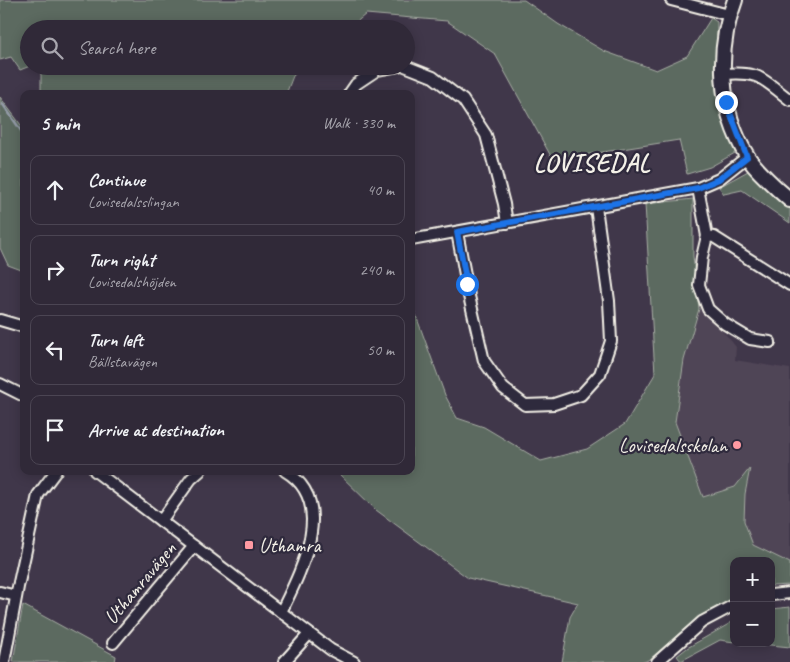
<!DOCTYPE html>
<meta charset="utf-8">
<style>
body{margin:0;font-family:Caveat,sans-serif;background:#383140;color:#f1f3f6}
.controls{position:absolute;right:15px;bottom:15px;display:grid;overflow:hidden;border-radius:10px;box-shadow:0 2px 12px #0003}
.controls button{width:45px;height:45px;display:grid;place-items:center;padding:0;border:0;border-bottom:1px solid #4b4553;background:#302938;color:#f1f3f6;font:25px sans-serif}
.stop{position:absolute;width:15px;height:15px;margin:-11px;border:4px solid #1a73e8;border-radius:50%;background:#fff}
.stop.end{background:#1a73e8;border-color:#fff;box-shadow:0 1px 5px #0008}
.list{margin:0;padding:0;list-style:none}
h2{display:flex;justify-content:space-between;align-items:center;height:65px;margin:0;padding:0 20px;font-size:21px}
h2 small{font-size:16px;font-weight:400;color:#a8a6ae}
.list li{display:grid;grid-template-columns:32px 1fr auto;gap:15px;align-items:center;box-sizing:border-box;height:70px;margin:0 10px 10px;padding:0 10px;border:1px solid #4b4553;border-radius:10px}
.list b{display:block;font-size:19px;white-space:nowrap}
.list p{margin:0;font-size:16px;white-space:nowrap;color:#a8a6ae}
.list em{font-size:16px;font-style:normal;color:#a8a6ae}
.icon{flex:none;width:28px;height:28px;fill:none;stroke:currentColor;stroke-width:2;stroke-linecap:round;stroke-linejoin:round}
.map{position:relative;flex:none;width:790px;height:662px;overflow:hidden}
.search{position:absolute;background:#302938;box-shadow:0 2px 12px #0003;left:20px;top:20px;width:395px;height:55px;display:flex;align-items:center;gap:12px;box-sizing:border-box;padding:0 18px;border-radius:28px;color:#a8a6ae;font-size:19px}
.panel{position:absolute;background:#302938;box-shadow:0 2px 12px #0003;left:20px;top:90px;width:395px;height:385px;border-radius:10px}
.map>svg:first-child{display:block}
.built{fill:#4f4456}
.green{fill:#5b6a61;stroke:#a8aea4}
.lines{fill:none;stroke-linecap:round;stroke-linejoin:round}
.stream{stroke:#949ba8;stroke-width:2.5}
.street-casing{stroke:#f4f1e8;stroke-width:14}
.secondary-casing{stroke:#f4f1e8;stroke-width:18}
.street{stroke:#2f2a3d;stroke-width:10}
.secondary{stroke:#2f2a3d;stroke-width:14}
.route{stroke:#1a73e8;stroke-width:6}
.poi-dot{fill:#ff9aa2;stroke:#2f2a3d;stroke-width:2}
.labels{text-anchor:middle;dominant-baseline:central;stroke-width:4.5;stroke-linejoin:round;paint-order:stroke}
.poi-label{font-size:20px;fill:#f4f1e8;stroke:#2f2a3d;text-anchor:end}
.street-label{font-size:20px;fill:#f4f1e8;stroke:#2f2a3d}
.district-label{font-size:25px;font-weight:bold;letter-spacing:1px;fill:#f4f1e8;stroke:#2f2a3d}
</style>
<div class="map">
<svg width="790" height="662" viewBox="0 0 790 662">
<rect width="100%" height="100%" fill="#40374a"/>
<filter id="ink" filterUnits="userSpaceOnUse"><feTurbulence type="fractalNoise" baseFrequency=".02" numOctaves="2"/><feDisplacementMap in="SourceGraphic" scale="10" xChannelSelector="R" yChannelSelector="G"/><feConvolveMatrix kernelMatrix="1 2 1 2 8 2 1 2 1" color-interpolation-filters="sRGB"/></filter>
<g filter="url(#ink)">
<path class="built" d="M699,309L728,337L736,347L735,360L790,369V563L753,545L744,521L745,494L750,469L735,487L703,497L675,422L684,360Z"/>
<g class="green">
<path d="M0,0H524L558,24L604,51L656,70L687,56L711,18L717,22L716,85L735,153L710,167L687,174L679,140L553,160L495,54L447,21L366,14L348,29H29V66H30L20,70L11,57L0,60Z"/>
<path d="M41,66H304L293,76L286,94H41Z"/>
<path d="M0,97L24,129V271L8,265L0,248Z"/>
<path d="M748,171L790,207V223L742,190L724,194L719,187Z"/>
<path d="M693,199V256L699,309L684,360L675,422L703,497L735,487L750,468L745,494L744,521L753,545L790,563V585L771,586V561H734V599L709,611L683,630L650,659L644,662H562L570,617L578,603L468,578L376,510L336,471H411V302L445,395L457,418L484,427L541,461L587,449L625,424L655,374L645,204Z"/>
<path d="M23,605L116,656L115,662H13Z"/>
<path d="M790,607V647L751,643H771V609Z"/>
<path d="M734,621V642L720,640L681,661L677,656L687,648Z"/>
</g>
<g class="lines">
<path class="stream" d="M2,103L24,135"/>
<defs>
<g id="street">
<path d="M671,0L729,15"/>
<path d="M405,66L433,77L463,100L486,135L504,204L507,223"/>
<path d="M724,74C761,71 762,79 790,100"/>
<path d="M349,94L356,84L377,70L398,66"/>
<path d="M698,188L707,236L714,237L790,285"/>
<path d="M457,232L469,296L484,361L503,388L525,405L554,404L581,395L600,374L611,341L609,301L596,207"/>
<path d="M707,236L702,257L699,285L708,309L725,324L750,339L770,342"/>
<path d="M411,240L698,188L719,179L747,157"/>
<path d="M0,320L24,327"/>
<path d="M0,384L24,396"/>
<path d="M95,471L331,650L354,662"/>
<path d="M161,521L191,479L200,471"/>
<path d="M0,592L16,596"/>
<path d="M771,595L790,593"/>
<path d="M281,612C300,573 338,502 285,471"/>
<path d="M113,643L194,546"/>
<path d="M4,662L18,587L38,495L56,471"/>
<path d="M284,662L309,634"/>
<path d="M657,662L702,622L734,605"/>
</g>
<path id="secondary" d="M735,0C716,50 719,110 747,156C755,169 778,190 790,200"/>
</defs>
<use href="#street" class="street-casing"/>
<use href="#secondary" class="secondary-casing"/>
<use href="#street" class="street"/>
<use href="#secondary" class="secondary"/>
</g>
</g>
<g class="lines" filter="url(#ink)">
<path class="route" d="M467,284L457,232L698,188L719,179L747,157L726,102"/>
</g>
<g class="poi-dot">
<circle cx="737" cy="445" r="5"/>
<rect x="244" y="540" width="10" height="10" rx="2.5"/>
</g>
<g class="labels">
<g class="poi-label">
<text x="727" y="445">Lovisedalsskolan</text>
<text x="259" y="545" text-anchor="start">Uthamra</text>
</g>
<g class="street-label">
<text transform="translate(140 583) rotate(-50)">Uthamravägen</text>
</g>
<g class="district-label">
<text x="592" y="163">LOVISEDAL</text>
</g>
</g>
</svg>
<div class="controls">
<button>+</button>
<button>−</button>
</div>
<div class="stop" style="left:467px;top:284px"></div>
<div class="stop end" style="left:726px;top:102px"></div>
<div class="search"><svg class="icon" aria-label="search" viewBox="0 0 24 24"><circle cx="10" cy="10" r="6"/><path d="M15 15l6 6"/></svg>Search here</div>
<section class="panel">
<h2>5 min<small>Walk · 330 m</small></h2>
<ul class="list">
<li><svg class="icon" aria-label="ahead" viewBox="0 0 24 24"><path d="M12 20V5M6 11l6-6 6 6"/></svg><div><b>Continue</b><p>Lovisedalsslingan</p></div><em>40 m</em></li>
<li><svg class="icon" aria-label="right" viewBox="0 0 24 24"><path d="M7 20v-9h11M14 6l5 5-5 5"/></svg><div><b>Turn right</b><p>Lovisedalshöjden</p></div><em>240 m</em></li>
<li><svg class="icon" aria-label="left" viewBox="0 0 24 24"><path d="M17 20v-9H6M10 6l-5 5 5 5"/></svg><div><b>Turn left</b><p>Bällstavägen</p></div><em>50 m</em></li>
<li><svg class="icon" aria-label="arrive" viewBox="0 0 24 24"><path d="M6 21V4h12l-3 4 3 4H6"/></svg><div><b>Arrive at destination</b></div></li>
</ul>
</section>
</div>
